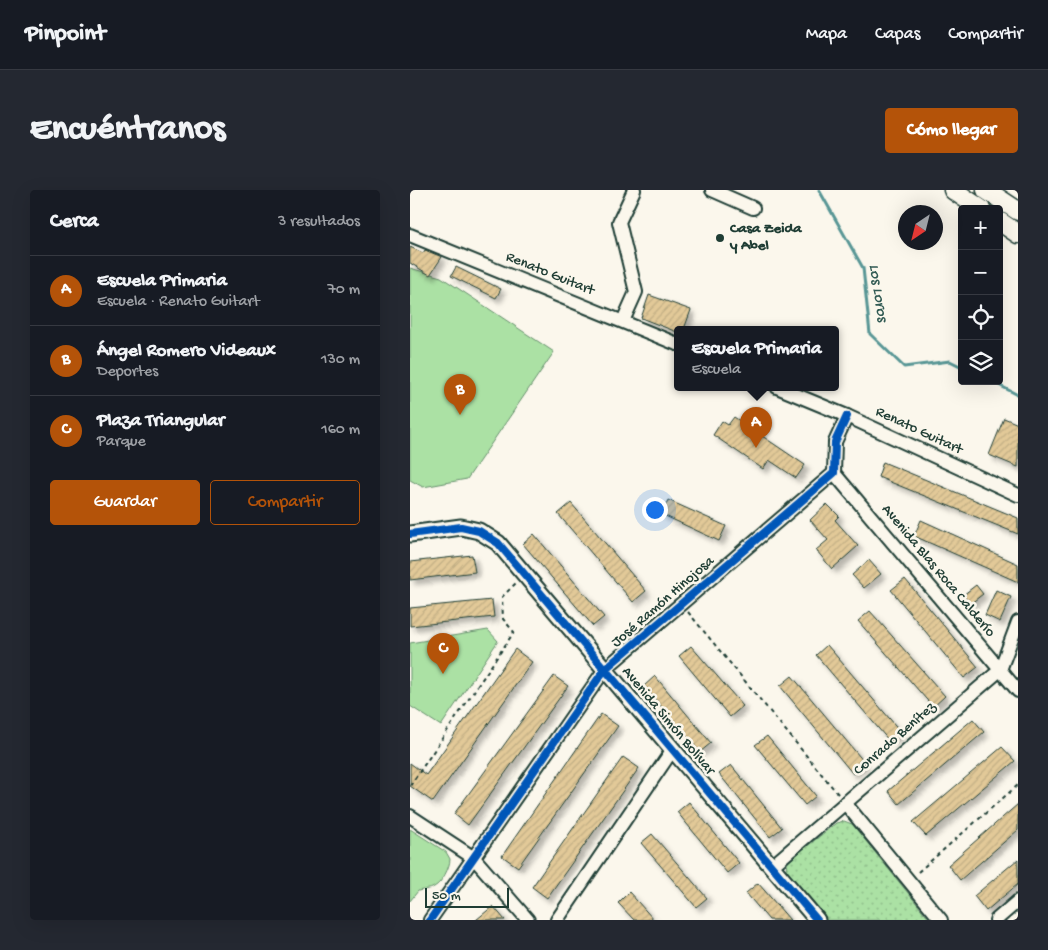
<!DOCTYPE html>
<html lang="es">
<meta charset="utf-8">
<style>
body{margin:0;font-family:"Gochi Hand",sans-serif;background:#242831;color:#f1f3f6}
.controls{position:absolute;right:15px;top:15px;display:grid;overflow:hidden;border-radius:5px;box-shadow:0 5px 20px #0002}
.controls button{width:45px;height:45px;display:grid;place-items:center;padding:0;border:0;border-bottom:1px solid #363941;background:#171b24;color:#f1f3f6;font:25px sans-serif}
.compass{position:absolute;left:488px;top:15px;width:45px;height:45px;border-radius:50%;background:#171b24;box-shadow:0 5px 20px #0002;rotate:215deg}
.scale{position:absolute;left:15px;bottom:12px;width:84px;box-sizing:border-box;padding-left:5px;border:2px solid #1f3d34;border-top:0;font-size:14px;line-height:18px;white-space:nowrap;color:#1f3d34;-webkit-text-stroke:4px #fbf7ec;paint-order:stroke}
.you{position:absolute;left:244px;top:319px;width:18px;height:18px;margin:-12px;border:4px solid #fff;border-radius:50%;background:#1a73e8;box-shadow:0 0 0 8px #1a73e833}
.badge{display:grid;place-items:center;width:32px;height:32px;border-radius:50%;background:#b45309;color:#fff;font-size:16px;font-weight:700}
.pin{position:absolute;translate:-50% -41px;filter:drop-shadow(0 1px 2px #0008)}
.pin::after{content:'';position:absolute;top:26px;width:18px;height:15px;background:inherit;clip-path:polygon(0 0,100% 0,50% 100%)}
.popup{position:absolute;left:264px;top:136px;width:165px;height:65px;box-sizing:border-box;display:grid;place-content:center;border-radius:5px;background:#171b24;filter:drop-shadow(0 1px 4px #0005);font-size:16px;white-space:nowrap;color:#9ea1a6}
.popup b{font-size:19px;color:#f1f3f6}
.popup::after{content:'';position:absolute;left:50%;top:100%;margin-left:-10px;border:10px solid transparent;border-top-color:#171b24}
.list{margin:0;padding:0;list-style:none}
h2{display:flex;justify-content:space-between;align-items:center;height:65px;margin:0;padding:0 20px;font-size:21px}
h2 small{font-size:16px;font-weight:400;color:#9ea1a6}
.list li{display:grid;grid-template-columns:32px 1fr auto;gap:15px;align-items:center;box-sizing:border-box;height:70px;padding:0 20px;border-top:1px solid #363941}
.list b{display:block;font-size:19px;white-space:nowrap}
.list p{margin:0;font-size:16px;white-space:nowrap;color:#9ea1a6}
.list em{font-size:16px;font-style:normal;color:#9ea1a6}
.actions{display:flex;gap:10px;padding:15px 20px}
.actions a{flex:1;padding:11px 0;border:1px solid #b45309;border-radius:5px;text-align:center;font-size:18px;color:#b45309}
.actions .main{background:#b45309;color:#fff}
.icon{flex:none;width:28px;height:28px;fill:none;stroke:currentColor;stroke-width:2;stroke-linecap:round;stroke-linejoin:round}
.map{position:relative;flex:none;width:608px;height:730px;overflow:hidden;border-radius:5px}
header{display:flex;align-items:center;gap:30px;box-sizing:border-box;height:70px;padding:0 25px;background:#171b24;border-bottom:1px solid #363941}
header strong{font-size:24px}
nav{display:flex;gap:28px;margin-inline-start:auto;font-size:18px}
.intro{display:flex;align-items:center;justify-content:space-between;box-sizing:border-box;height:120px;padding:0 30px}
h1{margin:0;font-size:35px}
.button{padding:12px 22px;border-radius:5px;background:#b45309;color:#fff;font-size:18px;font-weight:700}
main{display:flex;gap:30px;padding:0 30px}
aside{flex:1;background:#171b24;border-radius:5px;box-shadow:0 5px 20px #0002}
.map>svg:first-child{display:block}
.grass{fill:url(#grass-dots);stroke:#658f6c}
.green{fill:#abe1a4;stroke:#658f6c}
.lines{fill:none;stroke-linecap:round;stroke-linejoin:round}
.stream{stroke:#599695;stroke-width:3}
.building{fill:url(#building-hatch);stroke:#1f3d34;filter:url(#shadow)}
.minor-casing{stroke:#1f3d34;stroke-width:16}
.tertiary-casing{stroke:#1f3d34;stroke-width:19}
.secondary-casing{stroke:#1f3d34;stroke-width:21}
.path{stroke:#1f3d34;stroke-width:2;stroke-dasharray:4 4;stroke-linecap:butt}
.minor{stroke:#fbf7ec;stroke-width:12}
.tertiary{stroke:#fbf7ec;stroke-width:15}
.secondary{stroke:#fbf7ec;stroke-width:18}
.cycleway-casing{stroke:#fbf7ec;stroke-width:11}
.cycleway{stroke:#0057b8;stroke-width:8}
.poi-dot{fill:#1f3d34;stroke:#fbf7ec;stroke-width:2}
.labels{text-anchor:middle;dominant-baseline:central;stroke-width:5;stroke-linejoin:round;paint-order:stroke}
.poi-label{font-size:15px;font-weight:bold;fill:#1f3d34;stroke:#fbf7ec;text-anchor:start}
.street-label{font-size:15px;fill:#1f3d34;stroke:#fbf7ec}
.water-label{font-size:16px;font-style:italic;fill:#325b54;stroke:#fbf7ec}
</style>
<header>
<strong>Pinpoint</strong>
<nav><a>Mapa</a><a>Capas</a><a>Compartir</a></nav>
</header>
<div class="intro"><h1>Encuéntranos</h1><a class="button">Cómo llegar</a></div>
<main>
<aside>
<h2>Cerca<small>3 resultados</small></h2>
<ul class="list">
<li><span class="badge">A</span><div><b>Escuela Primaria</b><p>Escuela · Renato Guitart</p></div><em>70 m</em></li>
<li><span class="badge">B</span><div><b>Ángel Romero Videaux</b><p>Deportes</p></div><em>130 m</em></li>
<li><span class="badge">C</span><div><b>Plaza Triangular</b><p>Parque</p></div><em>160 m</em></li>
</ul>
<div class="actions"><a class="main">Guardar</a><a>Compartir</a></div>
</aside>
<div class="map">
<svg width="608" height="730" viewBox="0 0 608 730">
<defs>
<pattern id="grass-dots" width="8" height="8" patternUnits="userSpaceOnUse" patternTransform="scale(1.25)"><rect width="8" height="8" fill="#abe1a4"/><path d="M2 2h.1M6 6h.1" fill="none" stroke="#93c28e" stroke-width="1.8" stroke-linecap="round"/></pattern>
<pattern id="building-hatch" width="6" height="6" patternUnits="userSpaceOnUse" patternTransform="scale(1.25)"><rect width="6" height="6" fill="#e2c998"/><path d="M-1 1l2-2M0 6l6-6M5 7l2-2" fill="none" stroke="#c1ae84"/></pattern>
<filter id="shadow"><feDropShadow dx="4.5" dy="4.5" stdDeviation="2.5" flood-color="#0004"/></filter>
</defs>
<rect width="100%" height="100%" fill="#fbf7ec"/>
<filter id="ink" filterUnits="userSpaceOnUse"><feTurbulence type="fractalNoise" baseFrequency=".02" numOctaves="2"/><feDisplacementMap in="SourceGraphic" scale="10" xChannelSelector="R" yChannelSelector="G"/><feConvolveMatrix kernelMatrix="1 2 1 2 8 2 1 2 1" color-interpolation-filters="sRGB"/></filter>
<g filter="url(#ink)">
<path class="grass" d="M434,631L442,634L520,730H415L379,688C375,681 375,675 380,670L426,633Z"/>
<g class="green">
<path d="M0,78L31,87L144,162L57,289L13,297L0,290Z"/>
<path d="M78,440L88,451L31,536L0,516V453Z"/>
<path d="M0,639L36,662L40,669C40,677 32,693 24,697C20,700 14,699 8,701L0,711Z"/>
</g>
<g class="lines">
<g class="stream">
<path d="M409,0L453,78L460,144L494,177L540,171L552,177"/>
<path d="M581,191L608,205"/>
</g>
</g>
<g class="building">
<path d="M0,57L13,63L15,60L32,67L20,85L0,73Z"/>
<path d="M46,77L91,99L86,108L41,86Z"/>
<path d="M239,105L281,120L274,139H267V142L231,128Z"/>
<path d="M324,227L395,275L386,288L359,270L353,279L303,245L312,231L318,235Z"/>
<path d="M594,228L608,234V277L579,265Z"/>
<path d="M473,272L608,328V344L468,287Z"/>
<path d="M258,310L316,336L309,351L251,324Z"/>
<path d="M161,313L236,401L223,412L148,324Z"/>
<path d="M417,314L429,326L425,330L448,356L422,379L406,360L418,350L400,330Z"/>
<path d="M511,330L608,374V392L504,346Z"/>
<path d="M124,344L194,427L183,436L113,354Z"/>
<path d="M62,365L65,382L0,390V372Z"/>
<path d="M459,370L471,384L454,398L442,385Z"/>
<path d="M495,389L568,477L554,488L481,400Z"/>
<path d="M566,395L573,404L560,414L553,405Z"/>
<path d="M586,400L601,407L590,432L575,425Z"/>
<path d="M82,410L84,427L0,436V418Z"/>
<path d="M460,421L535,506L523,517L448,431Z"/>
<path d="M417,455L491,542L480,552L406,465Z"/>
<path d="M281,456L333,516L320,527L269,466Z"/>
<path d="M105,459L122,472L23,612L0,596V573L16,585Z"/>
<path d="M144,486L158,496L58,635L44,624Z"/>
<path d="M245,486L301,553L290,562L234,496Z"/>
<path d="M382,486L455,573L443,584L370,496Z"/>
<path d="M191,524L208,536L108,677L92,666Z"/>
<path d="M563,529L574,542L489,614L478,601Z"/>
<path d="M357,546L406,606L395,615L345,555Z"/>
<path d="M592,557L605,571L516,646L503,632Z"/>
<path d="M213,567L229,578L137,708L122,697Z"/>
<path d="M321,575L372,638L360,647L309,584Z"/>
<path d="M279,612L329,673L317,683L267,622Z"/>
<path d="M608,614V640L550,690L538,675Z"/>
<path d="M242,644L297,708L286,717L231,653Z"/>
<path d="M608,669V694L576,721L564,706Z"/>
<path d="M348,693L380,730H359L336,703Z"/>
<path d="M219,702L244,730H224L208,713Z"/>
<path d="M83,716L95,730H66Z"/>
</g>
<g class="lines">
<defs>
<g id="minor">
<path d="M302,0L343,18"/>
<path d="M0,45L267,154"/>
<path d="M213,131L226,102L209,32L224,0"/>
<path d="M367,197L437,226L608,305"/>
<path d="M424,283L608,501"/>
<path d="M435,613L531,730"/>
<path d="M0,626L64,668L118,730"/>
<path d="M362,676L590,480L608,432"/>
<path d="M20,730L195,479L424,283L425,252L437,226"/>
<path d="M147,730L263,559"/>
<path d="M586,730L608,711"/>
</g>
<path id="tertiary" d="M0,344L51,337L69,341L88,353L407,730"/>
<g id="secondary">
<path d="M543,0L571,19"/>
<path d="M576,0L608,21"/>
<path d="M589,31L608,44"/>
</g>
</defs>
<use href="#minor" class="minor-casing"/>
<use href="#tertiary" class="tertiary-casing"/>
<use href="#secondary" class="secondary-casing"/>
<g class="path">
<path d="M278,422L428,604"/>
<path d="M0,596L104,442L93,429L92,407L106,393"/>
<path d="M508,682L608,595"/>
</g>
<use href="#minor" class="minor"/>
<use href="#tertiary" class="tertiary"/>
<use href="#secondary" class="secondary"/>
<defs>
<g id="cycleway">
<path d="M0,344L51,337L69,341L88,353L407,730"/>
<path d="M20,730L195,479L424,283L425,252L437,226"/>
</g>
</defs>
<use href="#cycleway" class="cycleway-casing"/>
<use href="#cycleway" class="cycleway"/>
</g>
</g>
<circle class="poi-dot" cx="310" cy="48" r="5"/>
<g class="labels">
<g class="poi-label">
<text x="320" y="39">Casa Zeida<tspan x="320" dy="17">y Abel</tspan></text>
</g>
<g class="street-label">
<text transform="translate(140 84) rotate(22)">Renato Guitart</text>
<text transform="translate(509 241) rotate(25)">Renato Guitart</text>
<text transform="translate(528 381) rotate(50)">Avenida Blas Roca Calderío</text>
<text transform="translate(253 412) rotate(-41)">José Ramón Hinojosa</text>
<text transform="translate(258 531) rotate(50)">Avenida Simón Bolívar</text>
<text transform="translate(485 549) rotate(-41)">Conrado Benítez</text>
</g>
<g class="water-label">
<text transform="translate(467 103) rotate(81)">Los Loros</text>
</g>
</g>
</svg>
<div class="controls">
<button>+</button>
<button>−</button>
<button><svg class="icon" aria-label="locate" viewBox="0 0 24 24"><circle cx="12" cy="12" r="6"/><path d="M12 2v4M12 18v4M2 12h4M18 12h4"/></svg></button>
<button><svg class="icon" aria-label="layers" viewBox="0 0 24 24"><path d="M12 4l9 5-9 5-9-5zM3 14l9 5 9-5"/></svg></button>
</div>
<svg class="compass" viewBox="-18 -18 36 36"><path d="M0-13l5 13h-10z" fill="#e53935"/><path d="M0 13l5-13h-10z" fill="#9ea1a6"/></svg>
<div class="scale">50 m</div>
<div class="you"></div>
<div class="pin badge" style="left:346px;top:258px">A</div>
<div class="popup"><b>Escuela Primaria</b>Escuela</div>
<div class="pin badge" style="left:50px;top:225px">B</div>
<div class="pin badge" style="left:33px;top:484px">C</div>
</div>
</main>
